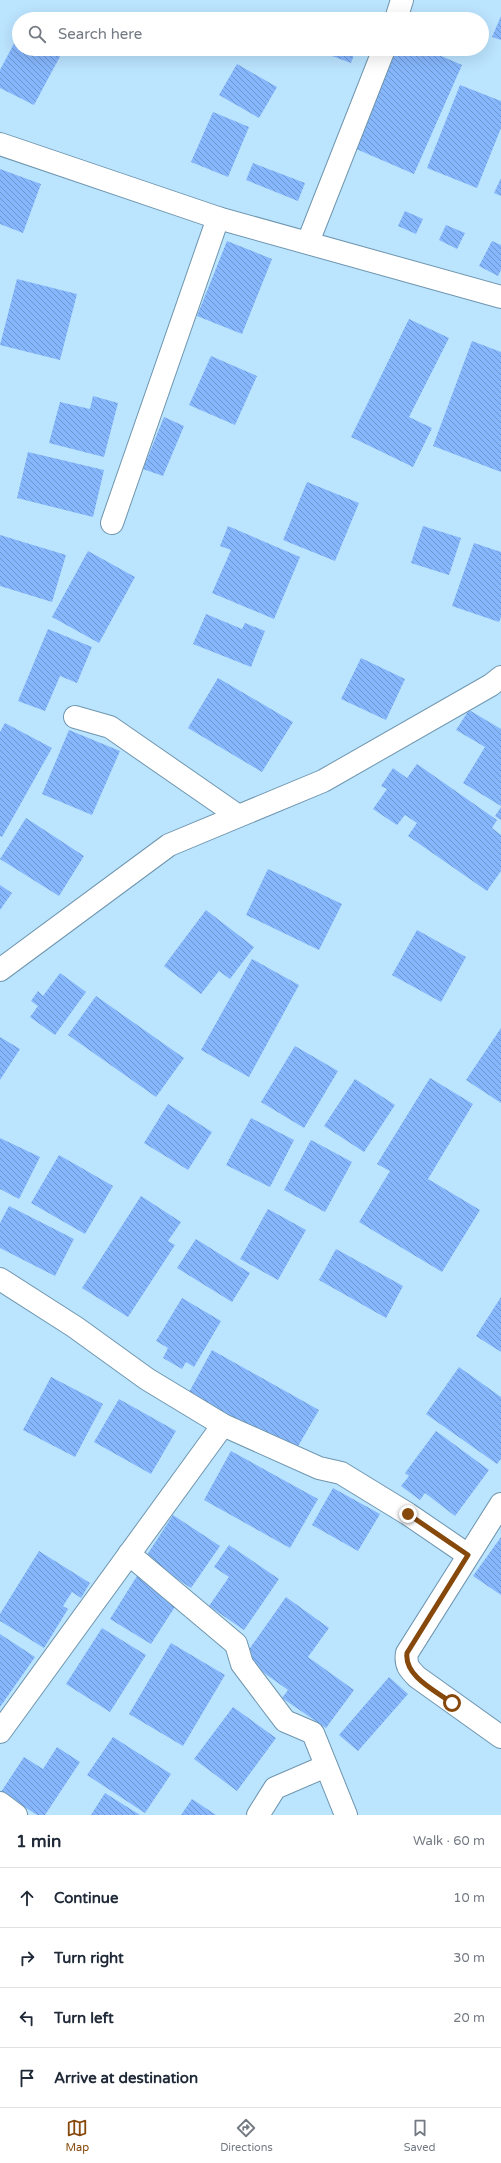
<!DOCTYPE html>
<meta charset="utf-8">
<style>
body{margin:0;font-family:"Varela Round",sans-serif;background:#f6f6f7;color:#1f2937}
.stop{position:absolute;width:12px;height:12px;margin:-9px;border:3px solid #86480b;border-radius:50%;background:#fff}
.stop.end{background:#86480b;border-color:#fff;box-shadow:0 1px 4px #0008}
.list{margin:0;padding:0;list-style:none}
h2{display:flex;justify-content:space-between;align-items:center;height:52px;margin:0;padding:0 16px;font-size:17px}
h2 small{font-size:13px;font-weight:400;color:#747a83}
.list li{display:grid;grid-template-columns:26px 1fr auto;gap:12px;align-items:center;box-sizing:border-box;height:60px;padding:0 16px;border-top:1px solid #e0e1e3}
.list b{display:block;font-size:15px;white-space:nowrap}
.list em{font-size:13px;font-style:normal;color:#747a83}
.icon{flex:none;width:22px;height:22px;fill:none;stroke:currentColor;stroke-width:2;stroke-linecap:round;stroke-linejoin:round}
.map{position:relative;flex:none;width:501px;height:1815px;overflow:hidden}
.search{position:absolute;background:#fff;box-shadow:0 4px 16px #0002;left:12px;right:12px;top:12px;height:44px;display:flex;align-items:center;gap:10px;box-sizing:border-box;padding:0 14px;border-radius:22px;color:#747a83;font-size:15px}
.sheet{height:292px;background:#fff}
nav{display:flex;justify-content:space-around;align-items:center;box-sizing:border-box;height:56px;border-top:1px solid #e0e1e3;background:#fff;font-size:11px;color:#747a83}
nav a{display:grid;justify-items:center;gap:2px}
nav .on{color:#86480b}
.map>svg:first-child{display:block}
.building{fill:url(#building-back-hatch)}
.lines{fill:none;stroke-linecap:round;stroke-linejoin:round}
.street-casing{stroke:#6f96ae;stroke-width:24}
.street{stroke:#fff;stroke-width:22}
.route{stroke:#86480b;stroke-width:5}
</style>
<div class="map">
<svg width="501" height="1815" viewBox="0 0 501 1815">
<defs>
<pattern id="building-back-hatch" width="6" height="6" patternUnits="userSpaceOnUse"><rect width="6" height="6" fill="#86b7fd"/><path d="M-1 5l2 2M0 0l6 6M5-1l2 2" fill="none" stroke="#6d95ce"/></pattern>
</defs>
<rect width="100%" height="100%" fill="#bbe4ff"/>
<g class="building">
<path d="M501,16V40L492,37Z"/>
<path d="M19,34V49H64L34,105L0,88V70Z"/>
<path d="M335,49H356L351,63L332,56Z"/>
<path d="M397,49H425L462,65L414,174L354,148Z"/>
<path d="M237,64L277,87L259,118L219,95Z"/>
<path d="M460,85L501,101V128L477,188L427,168Z"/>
<path d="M213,112L249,127L228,177L191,162Z"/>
<path d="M253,163L305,183L298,201L246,180Z"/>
<path d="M0,169L41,184L23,233L0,224Z"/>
<path d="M501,178V196L494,193Z"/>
<path d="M405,211L423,219L416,234L398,226Z"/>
<path d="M446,225L465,233L457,249L439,240Z"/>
<path d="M227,241L272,259L242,334L197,316Z"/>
<path d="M492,241L501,245V270L498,276L479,266Z"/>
<path d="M17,279L77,294L60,360L0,345Z"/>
<path d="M409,319L449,338L409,417L432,428L413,467L351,437Z"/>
<path d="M472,341L501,352V472L433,446Z"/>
<path d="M211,356L257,376L235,425L189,405Z"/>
<path d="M93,396L118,403L104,457L49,443L60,402L90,409Z"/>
<path d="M164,417L184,426L163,476L143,469Z"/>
<path d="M28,452L104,470L93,517L17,498Z"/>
<path d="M307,482L359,503L335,561L283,540Z"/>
<path d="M228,526L300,557L274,619L212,593L231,550L220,546Z"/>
<path d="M423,526L461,538L449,575L411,563Z"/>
<path d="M0,535L66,555L52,602L0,586Z"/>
<path d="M474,543L501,552V617L499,622L452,606Z"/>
<path d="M88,551L135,577L99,643L52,617Z"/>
<path d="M206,614L242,629L245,623L265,631L251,667L193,644Z"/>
<path d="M48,629L92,647L77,683L60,676L45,711L18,701Z"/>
<path d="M361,658L405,679L386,720L341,699Z"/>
<path d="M218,678L293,722L262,772L188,728Z"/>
<path d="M469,710L501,729V806L463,783L485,747L456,730Z"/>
<path d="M5,723L52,748L2,837L0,836V732Z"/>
<path d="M69,730L120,751L92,815L42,794Z"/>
<path d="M417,764L497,820L492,828L501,835V871L487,891L408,836L417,823L405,815L397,825L373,809L387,789L381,786L393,768L407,778Z"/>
<path d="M501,807V820L495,816Z"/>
<path d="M26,818L84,856L59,896L0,859Z"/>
<path d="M268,869L342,904L319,950L246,915Z"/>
<path d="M0,885L12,893L0,910Z"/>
<path d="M206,910L254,947L230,979L219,971L201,994L164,966Z"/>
<path d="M417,930L466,957L441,1002L392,975Z"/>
<path d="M252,959L299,985L249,1077L201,1050Z"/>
<path d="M60,973L86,992L55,1035L30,1017L38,1006L31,1001L38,991L43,996Z"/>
<path d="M96,996L184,1058L156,1097L68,1035Z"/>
<path d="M501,1028V1103L466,1080Z"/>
<path d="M0,1037L20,1049L0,1080Z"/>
<path d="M295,1046L338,1071L304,1128L261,1102Z"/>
<path d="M430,1078L473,1104L428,1179L480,1210L442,1272L359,1222L390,1171L377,1164Z"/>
<path d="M355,1079L395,1105L364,1152L324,1126Z"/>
<path d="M168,1104L212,1132L188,1170L144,1143Z"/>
<path d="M251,1118L294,1140L270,1187L226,1165Z"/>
<path d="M0,1138L40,1157L19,1199L0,1189Z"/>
<path d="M311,1140L352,1162L325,1212L284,1190Z"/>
<path d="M59,1155L113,1186L85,1234L31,1203Z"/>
<path d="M141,1196L181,1222L168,1241L175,1245L128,1317L82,1288Z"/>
<path d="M9,1206L74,1239L55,1276L0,1248V1223Z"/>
<path d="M268,1209L306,1230L278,1280L240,1259Z"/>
<path d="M196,1239L250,1273L232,1302L177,1268Z"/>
<path d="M336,1249L403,1286L386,1318L319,1280Z"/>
<path d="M501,1297V1352L476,1336Z"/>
<path d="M182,1298L221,1321L194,1367L186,1362L182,1369L163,1358L168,1348L156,1341Z"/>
<path d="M212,1350L319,1410L293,1455L187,1396Z"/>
<path d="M459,1367L501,1397V1459L497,1464L426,1414Z"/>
<path d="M51,1377L103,1404L75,1457L23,1430Z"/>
<path d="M119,1399L176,1431L151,1474L94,1442Z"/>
<path d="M436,1431L489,1470L455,1516L425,1493L420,1500L401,1486L409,1476L405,1473Z"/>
<path d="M231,1451L318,1499L290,1548L204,1500Z"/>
<path d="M333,1488L380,1514L358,1551L312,1525Z"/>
<path d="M173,1515L220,1546L191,1588L145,1558Z"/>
<path d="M501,1537V1595L473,1576Z"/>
<path d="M229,1545L279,1579L244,1630L209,1606L229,1577L214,1567Z"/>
<path d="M39,1551L90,1583L81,1598L72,1592L63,1606L68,1609L44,1648L0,1621V1614Z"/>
<path d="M137,1576L178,1602L151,1644L110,1619Z"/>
<path d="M286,1597L329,1628L308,1657L354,1690L326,1728L282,1698L288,1690L243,1658Z"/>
<path d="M102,1628L146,1655L110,1712L66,1684Z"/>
<path d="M0,1634L35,1657L0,1707Z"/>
<path d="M171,1643L225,1675L183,1746L129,1714Z"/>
<path d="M389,1677L408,1694L358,1751L339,1735Z"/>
<path d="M233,1707L276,1738L237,1791L194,1759Z"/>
<path d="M113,1737L171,1774L145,1813L87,1775Z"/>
<path d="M57,1747L80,1762L45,1815H37L1,1792L24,1757L43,1769Z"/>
<path d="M105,1793L140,1815H91Z"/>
<path d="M192,1799L216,1815H181Z"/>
</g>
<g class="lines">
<defs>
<g id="street">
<path d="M396,19L402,0"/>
<path d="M0,144L218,218L501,297"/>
<path d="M308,242L384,49"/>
<path d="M112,523L218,218"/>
<path d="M75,717L110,727L237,815"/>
<path d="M0,970L169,845L323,781L491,685L501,677"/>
<path d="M0,1279L75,1327L147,1379L223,1425L319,1468L341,1473L408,1514L468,1555"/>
<path d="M501,1504L407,1653C405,1665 409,1669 417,1677L501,1737"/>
<path d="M129,1554L236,1644L242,1664L285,1721L313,1733L346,1815"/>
<path d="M0,1732L223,1425"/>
<path d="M0,1803L16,1815"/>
<path d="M258,1815L275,1788L326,1766"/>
</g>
</defs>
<use href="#street" class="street-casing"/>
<use href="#street" class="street"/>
</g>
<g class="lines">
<path class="route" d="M408,1514L468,1555L407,1653C404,1676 436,1691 452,1703"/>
</g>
</svg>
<div class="stop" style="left:452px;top:1703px"></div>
<div class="stop end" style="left:408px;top:1514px"></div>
<div class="search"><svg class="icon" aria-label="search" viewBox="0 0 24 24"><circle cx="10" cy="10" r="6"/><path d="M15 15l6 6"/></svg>Search here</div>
</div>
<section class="sheet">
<h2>1 min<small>Walk · 60 m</small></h2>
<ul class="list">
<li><svg class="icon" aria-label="ahead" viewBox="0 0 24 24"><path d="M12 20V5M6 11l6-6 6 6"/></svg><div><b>Continue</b></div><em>10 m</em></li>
<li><svg class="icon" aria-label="right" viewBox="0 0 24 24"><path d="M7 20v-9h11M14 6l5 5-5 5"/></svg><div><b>Turn right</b></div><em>30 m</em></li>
<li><svg class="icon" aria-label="left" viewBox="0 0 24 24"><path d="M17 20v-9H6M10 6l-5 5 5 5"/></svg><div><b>Turn left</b></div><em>20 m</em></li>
<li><svg class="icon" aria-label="arrive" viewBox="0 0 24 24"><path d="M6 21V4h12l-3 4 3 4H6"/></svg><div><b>Arrive at destination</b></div></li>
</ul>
</section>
<nav>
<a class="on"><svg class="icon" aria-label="map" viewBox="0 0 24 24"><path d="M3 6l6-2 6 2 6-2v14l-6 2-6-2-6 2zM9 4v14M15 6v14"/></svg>Map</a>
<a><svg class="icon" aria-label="directions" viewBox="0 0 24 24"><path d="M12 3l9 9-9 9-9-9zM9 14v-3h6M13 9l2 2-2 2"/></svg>Directions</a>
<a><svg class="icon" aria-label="saved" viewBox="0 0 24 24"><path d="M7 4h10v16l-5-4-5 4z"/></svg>Saved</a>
</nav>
